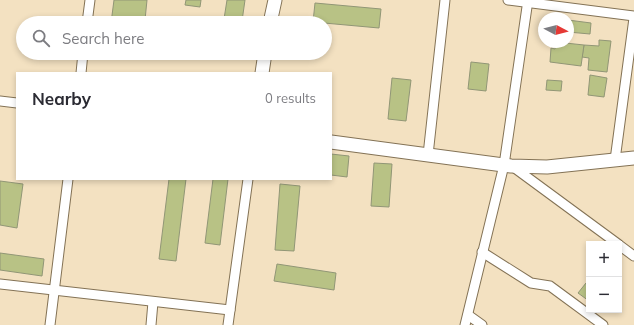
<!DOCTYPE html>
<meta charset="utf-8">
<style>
body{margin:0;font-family:Mulish,sans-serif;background:#f7f7f7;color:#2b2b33}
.controls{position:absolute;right:12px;bottom:12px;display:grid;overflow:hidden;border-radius:0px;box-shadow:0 2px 6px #0003}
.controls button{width:36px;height:36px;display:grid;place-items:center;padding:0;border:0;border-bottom:1px solid #e1e1e2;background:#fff;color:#2b2b33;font:20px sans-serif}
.compass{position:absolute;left:538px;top:12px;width:36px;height:36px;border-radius:50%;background:#fff;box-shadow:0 2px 6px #0003;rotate:97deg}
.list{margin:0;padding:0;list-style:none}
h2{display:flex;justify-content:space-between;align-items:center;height:52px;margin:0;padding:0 16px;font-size:17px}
h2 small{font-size:13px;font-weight:400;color:#7c7c81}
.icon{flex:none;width:22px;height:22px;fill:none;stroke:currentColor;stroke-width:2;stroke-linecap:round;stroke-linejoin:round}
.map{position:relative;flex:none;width:634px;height:325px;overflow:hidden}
.search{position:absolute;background:#fff;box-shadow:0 2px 6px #0003;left:16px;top:16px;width:316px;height:44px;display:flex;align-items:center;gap:10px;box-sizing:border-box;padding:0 14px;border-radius:22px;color:#7c7c81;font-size:15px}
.panel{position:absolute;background:#fff;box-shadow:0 2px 6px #0003;left:16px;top:72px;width:316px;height:108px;border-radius:0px}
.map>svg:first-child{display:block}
.building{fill:#b8c285;stroke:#919676}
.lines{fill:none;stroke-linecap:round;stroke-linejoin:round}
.minor-casing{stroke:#837255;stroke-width:11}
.secondary-casing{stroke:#837255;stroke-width:15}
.minor{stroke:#fff;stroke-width:9}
.secondary{stroke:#fff;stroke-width:13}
</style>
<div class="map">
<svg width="634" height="325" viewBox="0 0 634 325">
<rect width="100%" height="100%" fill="#f3e1c1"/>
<g class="building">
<path d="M114,0H147L145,20L136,19L135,23H111Z"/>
<path d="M186,0H201L200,7L185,5Z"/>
<path d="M227,0H245L242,21L224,19Z"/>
<path d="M315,3L381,9L379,28L313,22Z"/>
<path d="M568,20L591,23L590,34L568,32Z"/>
<path d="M599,40L611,41L607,72L588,70L589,58L582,57L584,45L599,46Z"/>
<path d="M556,42L584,45L581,66L550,62L551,48L555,49Z"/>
<path d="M471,62L489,64L486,91L468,89Z"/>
<path d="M590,75L607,78L604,97L588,95Z"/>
<path d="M392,78L411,80L406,121L388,119Z"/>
<path d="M547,80L562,81L561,91L546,90Z"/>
<path d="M331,154L349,156L347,177L331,175Z"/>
<path d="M374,163L392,164L389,207L371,206Z"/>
<path d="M169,179H186L176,261L159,259Z"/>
<path d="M213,179H228L220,245L205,243Z"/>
<path d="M0,181L23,184L17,228L0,225Z"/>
<path d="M280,184L300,186L294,251L275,250Z"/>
<path d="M0,253L44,259L42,276L0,270Z"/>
<path d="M277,264L336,273L334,290L274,281Z"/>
<path d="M586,283L589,285V301L578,293Z"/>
</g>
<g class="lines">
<defs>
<g id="minor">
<path d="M508,0L634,16"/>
<path d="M87,23L90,0"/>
<path d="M253,53L265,54"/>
<path d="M81,73L83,53"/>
<path d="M0,101L17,103"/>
<path d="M428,155L445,0"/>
<path d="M615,160L634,18"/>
<path d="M512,166L618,244"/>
<path d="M619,245L634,256"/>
<path d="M482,252L531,283L550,286L603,325"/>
<path d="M0,284L230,310"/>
<path d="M468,315L482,325"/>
<path d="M50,325L68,179"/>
<path d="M151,325L153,302"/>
<path d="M228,325L248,179"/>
<path d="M465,325L504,165L528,0"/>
</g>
<g id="secondary">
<path d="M270,23L275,0"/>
<path d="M262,73L265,53"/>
<path d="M331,142L511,166L547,167L634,158"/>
</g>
</defs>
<use href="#minor" class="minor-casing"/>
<use href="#secondary" class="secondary-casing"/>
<use href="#minor" class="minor"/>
<use href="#secondary" class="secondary"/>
</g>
</svg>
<div class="controls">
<button>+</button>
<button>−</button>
</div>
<svg class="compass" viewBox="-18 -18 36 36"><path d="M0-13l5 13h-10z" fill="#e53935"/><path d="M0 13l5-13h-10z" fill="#7c7c81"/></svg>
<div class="search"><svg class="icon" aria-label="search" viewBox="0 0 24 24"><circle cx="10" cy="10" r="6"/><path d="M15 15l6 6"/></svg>Search here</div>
<section class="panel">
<h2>Nearby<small>0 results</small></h2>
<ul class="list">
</ul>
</section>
</div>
